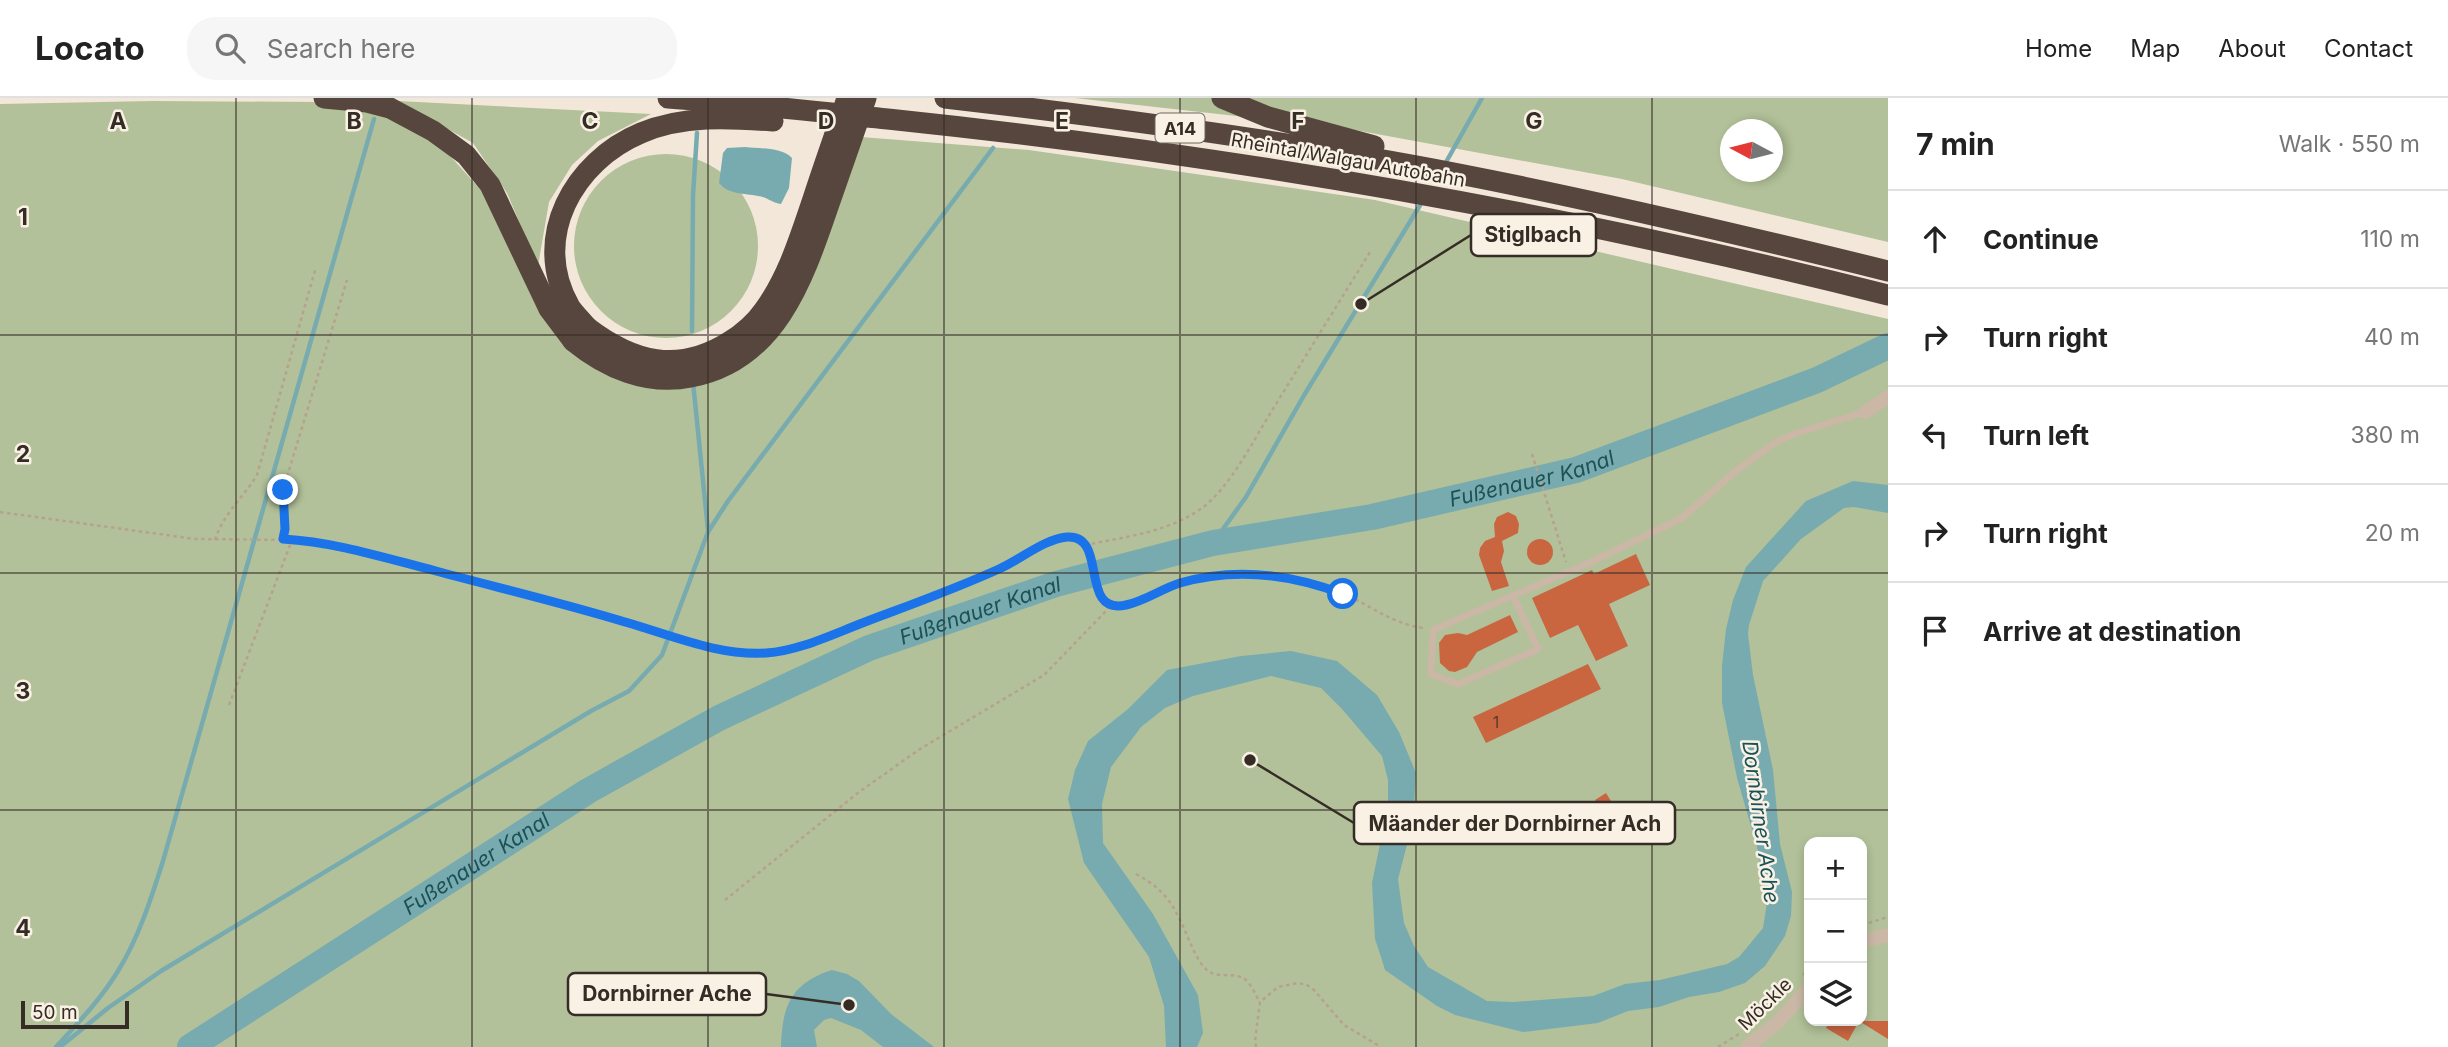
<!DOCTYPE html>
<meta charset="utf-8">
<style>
body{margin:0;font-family:Inter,sans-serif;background:#f6f6f6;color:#222}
.controls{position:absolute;right:21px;bottom:21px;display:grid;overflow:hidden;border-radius:14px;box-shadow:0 4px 10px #0003}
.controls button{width:63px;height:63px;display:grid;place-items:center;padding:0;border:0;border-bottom:2px solid #e0e0e0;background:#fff;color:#222;font:35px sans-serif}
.compass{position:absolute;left:1720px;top:21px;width:63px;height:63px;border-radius:50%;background:#fff;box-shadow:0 4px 10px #0003;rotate:277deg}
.scale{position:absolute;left:21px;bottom:18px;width:108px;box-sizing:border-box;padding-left:7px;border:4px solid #352c26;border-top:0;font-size:19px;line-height:24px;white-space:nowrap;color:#352c26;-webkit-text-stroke:5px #faf1e5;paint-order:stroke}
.stop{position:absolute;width:21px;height:21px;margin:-16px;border:5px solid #1a73e8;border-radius:50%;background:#fff}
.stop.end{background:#1a73e8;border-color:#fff;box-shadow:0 2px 7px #0008}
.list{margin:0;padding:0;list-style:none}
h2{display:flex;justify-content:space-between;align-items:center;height:91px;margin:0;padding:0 28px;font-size:30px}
h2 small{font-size:23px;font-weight:400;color:#767676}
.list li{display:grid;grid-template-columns:46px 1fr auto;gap:21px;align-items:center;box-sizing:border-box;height:98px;padding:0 28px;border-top:2px solid #e0e0e0}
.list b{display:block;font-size:26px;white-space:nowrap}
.list em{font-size:23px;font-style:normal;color:#767676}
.icon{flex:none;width:38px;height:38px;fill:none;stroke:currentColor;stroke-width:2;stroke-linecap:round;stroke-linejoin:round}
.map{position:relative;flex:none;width:1888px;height:949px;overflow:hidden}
header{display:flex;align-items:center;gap:42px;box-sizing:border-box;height:98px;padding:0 35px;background:#fff;border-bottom:2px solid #e0e0e0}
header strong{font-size:33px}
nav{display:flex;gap:38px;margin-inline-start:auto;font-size:24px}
.search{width:490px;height:63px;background:#f6f6f6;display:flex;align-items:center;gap:18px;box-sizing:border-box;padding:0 24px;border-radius:28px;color:#767676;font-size:26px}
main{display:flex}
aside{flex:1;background:#fff}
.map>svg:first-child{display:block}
.green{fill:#b2c199;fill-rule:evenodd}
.water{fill:#78abaf}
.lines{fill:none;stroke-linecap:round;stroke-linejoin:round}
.stream{stroke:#78abaf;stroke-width:4.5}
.river{stroke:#78abaf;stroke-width:26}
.building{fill:#c96640}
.path{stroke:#b6a18f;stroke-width:2.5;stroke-dasharray:3.5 3.5;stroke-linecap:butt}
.service{stroke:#cab7a5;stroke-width:7}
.minor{stroke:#cab7a5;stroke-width:14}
.motorway{stroke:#57463d;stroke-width:21}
.motorway-bridge{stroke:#57463d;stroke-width:21}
.route{stroke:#1a73e8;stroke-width:9}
.grid{fill:none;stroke:#352c26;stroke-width:2;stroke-opacity:0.55}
.labels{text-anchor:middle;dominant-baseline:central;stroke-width:5;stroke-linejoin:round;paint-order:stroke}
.number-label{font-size:16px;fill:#5a3a2c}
.shield{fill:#faf1e5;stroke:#70675f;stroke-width:2}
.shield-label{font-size:18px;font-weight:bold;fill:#352c26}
.street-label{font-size:19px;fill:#352c26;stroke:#faf1e5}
.water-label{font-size:21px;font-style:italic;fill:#1b5258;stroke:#faf1e5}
.grid-label{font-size:23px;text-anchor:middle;font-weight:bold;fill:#352c26;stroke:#faf1e5;stroke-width:5;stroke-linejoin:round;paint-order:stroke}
.leader{fill:none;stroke:#352c26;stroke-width:2.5}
.callout-dot{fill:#352c26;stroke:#faf1e5;stroke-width:2.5}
.callout{fill:#faf1e5;stroke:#352c26;stroke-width:2.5}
.callout-label{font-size:21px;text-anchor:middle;font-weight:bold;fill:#352c26}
</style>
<header>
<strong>Locato</strong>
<div class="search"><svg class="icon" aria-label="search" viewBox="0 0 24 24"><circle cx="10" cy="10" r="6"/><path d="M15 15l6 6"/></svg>Search here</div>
<nav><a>Home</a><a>Map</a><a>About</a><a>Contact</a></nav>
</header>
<main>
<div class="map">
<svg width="1888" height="949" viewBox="0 0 1888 949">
<rect width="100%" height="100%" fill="#f2e7d9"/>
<g class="green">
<path d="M1075,0H1888V144L1622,81L1344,30ZM1730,32H1772V74H1730Z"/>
<path d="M153,3L316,4L389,16L434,40L488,100L567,249L597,272L628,285L712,283L736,273L759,257L775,241L861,39L1029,52L1375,102L1888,221V949H0V6ZM1809,744H1862V923H1809Z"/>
<path d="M398,3L651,16L598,43L572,67L549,104L538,168L507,95L473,45Z"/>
<circle cx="666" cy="148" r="92"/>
</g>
<g class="water">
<path d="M745,49C760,51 782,49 792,60L789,90L781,106C772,105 767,99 758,98C744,95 729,97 719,85L723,55L727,50Z"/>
<path d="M1853,383L1888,387V415L1854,409L1844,410L1801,441L1763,483L1749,527L1748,536L1753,577L1773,672L1780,746L1792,794L1791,818L1785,838L1765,868L1745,885L1719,894L1689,899L1659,909L1628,913L1598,925L1523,934L1455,917L1437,908L1385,872L1382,862L1375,841L1372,785L1388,707V682L1382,658L1342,611L1321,590L1271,578L1193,598L1165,610L1141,629L1111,669L1102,706L1103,745L1153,816L1198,897L1203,935L1197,949H1166L1164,908L1149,859L1084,765L1068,701L1075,672L1088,643L1128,611L1167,572L1241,558L1291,553L1337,563L1377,597L1399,634L1416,675L1413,724L1398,781L1404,825L1414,848L1428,869L1487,903L1514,904L1593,898L1625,886L1660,882L1727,866L1739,859L1763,830L1767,804L1757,749L1737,680L1722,605V568L1726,531L1733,502L1746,469L1806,403Z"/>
<path d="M832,872L847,876L859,883L891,916L934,949H883L861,932L831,920L824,922L814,932L817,949H781C782,908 791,885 832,872Z"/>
</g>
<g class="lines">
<g class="stream">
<path d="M1445,66L1482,0"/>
<path d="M692,233L693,97L697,35"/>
<path d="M693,284L708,432"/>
<path d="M1213,445L1246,399L1303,299L1422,104"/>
<path d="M56,949C78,925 101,901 118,873C139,839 151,801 163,763L374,21"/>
<path d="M60,949L108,910L161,873L591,613L629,593L662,557L708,434L728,403L993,50"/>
</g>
<path class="river" id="s1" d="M190,949L588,693L719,620L869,550L1056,486L1213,445L1372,419L1576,372L1817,282L1888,248"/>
</g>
<g class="building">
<path d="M1508,414L1516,418L1519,426L1518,435L1502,443L1504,453L1501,464L1509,488L1492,493L1479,457L1480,450L1485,443L1495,439L1494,426L1497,419Z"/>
<circle cx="1540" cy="454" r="13"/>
<path d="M1636,456L1650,487L1609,506L1628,548L1596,563L1578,527L1550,540L1532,500L1592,472L1594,476Z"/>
<path d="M1510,517L1518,534L1477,554L1467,569L1455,574L1449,573L1440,565L1439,545L1445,537L1458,535L1467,537Z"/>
<path d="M1588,566L1601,591L1486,645L1473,619Z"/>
<path d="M1606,695L1622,721L1610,728L1605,720L1603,721L1594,707L1597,705L1595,702Z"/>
<path d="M1830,923H1888V941L1859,923L1848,943L1826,930Z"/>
</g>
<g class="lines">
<g class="path">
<path d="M1532,356L1566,464"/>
<path d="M0,414L195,441L292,442L338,447C428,471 518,494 608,518C657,532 724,564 775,554C810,547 843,532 876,520C913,506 951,493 987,477C1007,468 1049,440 1068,439C1105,438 1082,499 1112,507C1131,512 1161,491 1179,485C1196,480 1214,477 1232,476C1269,473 1308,481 1342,495C1372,508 1390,525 1423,530"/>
<path d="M283,441L285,431L283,392L347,182"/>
<path d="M215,442C223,416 243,400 257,377L316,169"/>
<path d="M1085,447C1125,439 1169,434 1202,410C1229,390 1251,347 1268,319C1302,264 1336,209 1370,154"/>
<path d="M229,607L292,442"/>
<path d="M1136,776C1168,793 1175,810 1189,842C1193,851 1198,863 1205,870C1216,883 1233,872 1246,882C1251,886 1256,898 1260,904"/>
<path d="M725,802L859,694L920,651L1044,577L1112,507"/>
<path d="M1862,827L1888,819"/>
<path d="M1803,877L1809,870"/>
<path d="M1256,949L1255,943L1260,904L1278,889L1298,885L1307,887L1314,892L1344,927L1381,949"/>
<path d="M1718,949L1739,936"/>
</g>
<path class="service" d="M1513,498L1538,551L1458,586L1431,576L1433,532L1589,465L1682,420L1737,372L1776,344L1794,336L1865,314"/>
<g class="minor">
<path d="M1865,314L1888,299"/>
<path d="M1862,843L1888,837"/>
<path d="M1747,949L1778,924L1809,890"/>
</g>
<g class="motorway">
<path d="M324,0L367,4L390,10L433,33L466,57L490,87L549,211L573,243"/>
<path d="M668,0C744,5 820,14 897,22C1230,57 1563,115 1888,197"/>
<path d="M945,0C1117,20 1289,43 1459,76C1603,104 1746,138 1888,173"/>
<path d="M1222,0L1268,19L1374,48"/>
<path d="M587,229C582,223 575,216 570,209C530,140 574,63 641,35C683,17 729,20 773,23"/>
</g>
<g class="motorway-bridge">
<path d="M587,229C633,264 678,276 729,244C742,236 755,225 764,212C788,179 800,139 813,101C824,67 836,34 847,0"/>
<path d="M573,243C606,270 647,288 691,279C777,263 804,179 829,106C841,71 854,35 866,0"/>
</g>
</g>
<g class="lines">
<path class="route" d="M283,392L285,431L283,441C336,444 385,460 436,473C499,490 563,505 625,524C671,537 718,558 766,555C799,553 833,536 865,524C910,507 955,491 999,471C1020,462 1044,441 1067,439C1109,436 1078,518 1126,507C1145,503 1161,491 1180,485C1235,469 1290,476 1343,496"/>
</g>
<path class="grid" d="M236,0V949M472,0V949M708,0V949M944,0V949M1180,0V949M1416,0V949M1652,0V949M0,237H1888M0,475H1888M0,712H1888"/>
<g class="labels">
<g class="number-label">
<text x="1496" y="624">1</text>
</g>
<rect class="shield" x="1155.5" y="15.5" width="49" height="29" rx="5"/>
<g class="shield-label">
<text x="1180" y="30">A14</text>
</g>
<g class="street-label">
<text transform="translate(1348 62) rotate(10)">Rheintal/Walgau Autobahn</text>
<text transform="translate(1765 906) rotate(-44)">Möckle</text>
</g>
<g class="water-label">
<text stroke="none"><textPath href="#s1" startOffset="1474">Fußenauer Kanal</textPath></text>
<text stroke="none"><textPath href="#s1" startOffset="906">Fußenauer Kanal</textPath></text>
<text transform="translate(1761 724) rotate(82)">Dornbirner Ache</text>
<text stroke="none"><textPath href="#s1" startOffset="340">Fußenauer Kanal</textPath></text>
</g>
</g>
<g class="grid-label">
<text x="118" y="31">A</text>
<text x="354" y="31">B</text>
<text x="590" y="31">C</text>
<text x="826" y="31">D</text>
<text x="1062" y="31">E</text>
<text x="1298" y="31">F</text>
<text x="1534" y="31">G</text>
<text x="23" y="127">1</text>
<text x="23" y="364">2</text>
<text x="23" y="601">3</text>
<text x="23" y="838">4</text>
</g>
<path class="leader" d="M1361 206L1471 137M1250 662L1354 725M849 907L766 896"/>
<g class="callout-dot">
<circle cx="1361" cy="206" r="7"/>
<circle cx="1250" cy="662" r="7"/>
<circle cx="849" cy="907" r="7"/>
</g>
<g class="callout">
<rect x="1471" y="116" width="125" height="42" rx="7"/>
<rect x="1354" y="704" width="321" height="42" rx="7"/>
<rect x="568" y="875" width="198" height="42" rx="7"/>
</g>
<g class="callout-label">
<text x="1533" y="144">Stiglbach</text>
<text x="1515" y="733">Mäander der Dornbirner Ach</text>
<text x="667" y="903">Dornbirner Ache</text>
</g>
</svg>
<div class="controls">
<button>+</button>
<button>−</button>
<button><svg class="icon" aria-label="layers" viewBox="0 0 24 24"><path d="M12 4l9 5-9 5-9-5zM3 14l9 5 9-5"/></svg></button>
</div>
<svg class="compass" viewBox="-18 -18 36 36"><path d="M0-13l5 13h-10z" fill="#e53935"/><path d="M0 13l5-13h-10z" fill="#767676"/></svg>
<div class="scale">50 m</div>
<div class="stop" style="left:1343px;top:496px"></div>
<div class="stop end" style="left:283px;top:392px"></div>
</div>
<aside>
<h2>7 min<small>Walk · 550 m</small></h2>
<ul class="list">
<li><svg class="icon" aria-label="ahead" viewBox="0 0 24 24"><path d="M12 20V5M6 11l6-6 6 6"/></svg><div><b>Continue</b></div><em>110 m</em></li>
<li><svg class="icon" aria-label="right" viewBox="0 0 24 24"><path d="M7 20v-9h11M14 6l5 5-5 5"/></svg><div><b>Turn right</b></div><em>40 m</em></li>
<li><svg class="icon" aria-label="left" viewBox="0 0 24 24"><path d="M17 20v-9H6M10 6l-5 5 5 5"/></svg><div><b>Turn left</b></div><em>380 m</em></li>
<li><svg class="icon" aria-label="right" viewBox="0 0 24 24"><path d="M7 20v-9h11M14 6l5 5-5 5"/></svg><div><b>Turn right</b></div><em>20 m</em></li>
<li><svg class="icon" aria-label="arrive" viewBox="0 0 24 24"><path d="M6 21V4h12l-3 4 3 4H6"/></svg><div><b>Arrive at destination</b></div></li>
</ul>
</aside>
</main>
